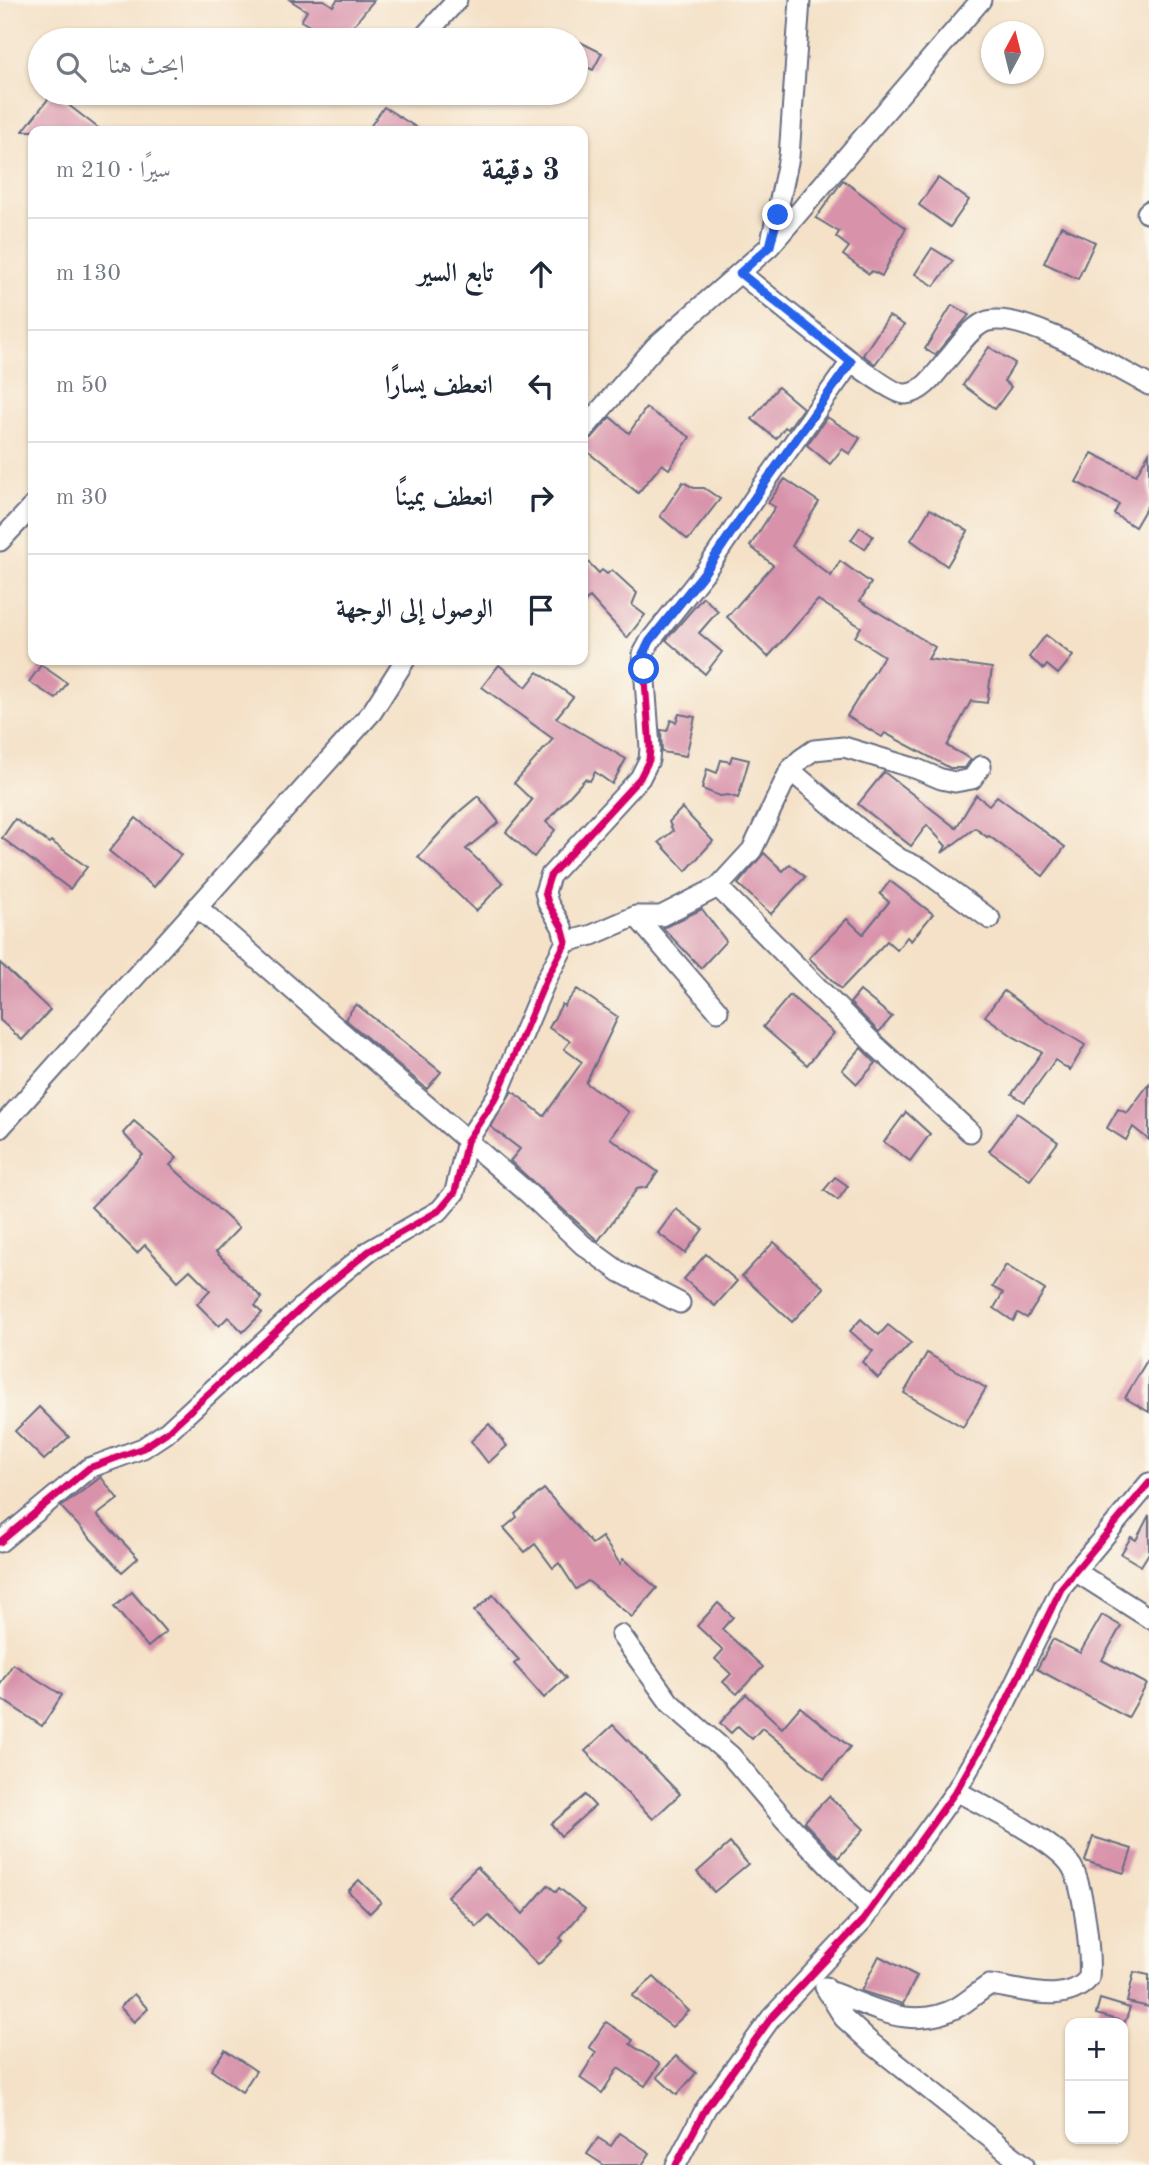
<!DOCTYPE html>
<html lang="ar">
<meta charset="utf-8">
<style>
body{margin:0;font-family:"Old Standard TT",Amiri,serif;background:#f2f2f3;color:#1f2937;direction:rtl}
.controls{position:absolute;right:21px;bottom:21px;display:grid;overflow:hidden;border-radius:14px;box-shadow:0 2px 5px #0004}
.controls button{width:63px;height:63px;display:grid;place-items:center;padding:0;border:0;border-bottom:2px solid #e0e1e3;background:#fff;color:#1f2937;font:35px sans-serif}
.compass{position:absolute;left:981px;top:21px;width:63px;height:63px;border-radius:50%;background:#fff;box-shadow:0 2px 5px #0004;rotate:7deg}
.stop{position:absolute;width:21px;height:21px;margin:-16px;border:5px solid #2563eb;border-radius:50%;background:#fff}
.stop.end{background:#2563eb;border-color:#fff;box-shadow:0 2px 7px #0008}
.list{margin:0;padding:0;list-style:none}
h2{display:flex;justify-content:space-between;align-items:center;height:91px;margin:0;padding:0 28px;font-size:30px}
h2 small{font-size:23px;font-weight:400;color:#747a83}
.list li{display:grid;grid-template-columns:46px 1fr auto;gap:21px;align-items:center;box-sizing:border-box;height:112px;padding:0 28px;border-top:2px solid #e0e1e3}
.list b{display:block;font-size:26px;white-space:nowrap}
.list em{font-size:23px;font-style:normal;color:#747a83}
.icon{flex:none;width:38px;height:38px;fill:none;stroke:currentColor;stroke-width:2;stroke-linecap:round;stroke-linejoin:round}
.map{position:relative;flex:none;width:1149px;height:2165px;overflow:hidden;direction:ltr}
.search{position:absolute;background:#fff;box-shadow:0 2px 5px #0004;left:28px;top:28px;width:560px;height:77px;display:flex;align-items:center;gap:18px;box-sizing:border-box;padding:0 24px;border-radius:38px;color:#747a83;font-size:26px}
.panel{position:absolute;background:#fff;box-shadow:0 2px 5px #0004;left:28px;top:126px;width:560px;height:539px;border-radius:14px;direction:rtl}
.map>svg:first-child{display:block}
.building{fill:#d893ab}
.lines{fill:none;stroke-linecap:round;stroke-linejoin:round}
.street-casing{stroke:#676d83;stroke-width:23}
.street{stroke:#fff;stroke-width:19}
.cycleway-casing{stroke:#fbf7ec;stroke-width:11}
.cycleway{stroke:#d6006c;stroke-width:7}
.route{stroke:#2563eb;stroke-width:9}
</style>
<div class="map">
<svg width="1149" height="2165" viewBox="0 0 1149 2165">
<rect width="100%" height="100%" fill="#fbf7ec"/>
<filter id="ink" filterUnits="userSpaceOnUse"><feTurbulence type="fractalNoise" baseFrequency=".0143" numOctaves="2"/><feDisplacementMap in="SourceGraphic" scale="14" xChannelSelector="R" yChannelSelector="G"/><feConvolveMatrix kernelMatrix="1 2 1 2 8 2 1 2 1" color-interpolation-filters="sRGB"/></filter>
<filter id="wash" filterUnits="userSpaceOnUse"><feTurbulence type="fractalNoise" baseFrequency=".00686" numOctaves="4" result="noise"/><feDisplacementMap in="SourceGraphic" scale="28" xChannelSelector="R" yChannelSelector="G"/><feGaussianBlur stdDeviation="1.57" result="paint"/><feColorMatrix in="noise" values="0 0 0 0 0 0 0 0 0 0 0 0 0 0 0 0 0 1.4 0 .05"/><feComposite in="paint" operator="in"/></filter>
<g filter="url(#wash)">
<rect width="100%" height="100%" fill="#f4e1c7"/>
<g id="blocks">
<g class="building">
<path d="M290,0H324L333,6L337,0H374L342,40H303L313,28L301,21L307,11Z"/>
<path d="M580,42L602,53L593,70L576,62V50Z"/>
<path d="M53,93L102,131H23Z"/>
<path d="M384,107L422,131H367Z"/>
<path d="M938,178L969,200L950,227L919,205Z"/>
<path d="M843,180L906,228L882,276L872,271L869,274L843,255L849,247L836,237L839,232L816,218Z"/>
<path d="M1061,226L1095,242L1078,279L1044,263Z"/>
<path d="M932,248L953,261L934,286L915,274Z"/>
<path d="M952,305L969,315L935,355L925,349Z"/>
<path d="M889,316L904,325L875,364L863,355Z"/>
<path d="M989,347L1015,363L1004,381L1011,387L995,409L963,385Z"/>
<path d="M778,387L803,408L788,429L785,427L776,439L752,419Z"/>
<path d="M646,408L690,437L669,469L662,464L638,493L583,448V442L592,438L610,417L629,433Z"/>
<path d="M827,417L860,438L850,454L842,449L830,464L807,445Z"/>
<path d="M1092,453L1136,475L1149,453V503L1135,527L1114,514L1119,504L1076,482Z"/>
<path d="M785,479L819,502L792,546L831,576L840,561L871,583L860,601L935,647L928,659L992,668L987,703L971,701L947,746L971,759L965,768H950L885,733L882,737L847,716L884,656L855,637L861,627L818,600L768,657L727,617L773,565L750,546L775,507L768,503Z"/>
<path d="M683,482L694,488H704L720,499L688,540L660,516Z"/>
<path d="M930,509L968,531L947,566L911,540Z"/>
<path d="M860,527L873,536L865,549L851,540Z"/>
<path d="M583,557L599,573L602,570L607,574L612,570L637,593L632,605L645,615L627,638L590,597L583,604Z"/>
<path d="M703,597L718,611L699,633L722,652L705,674L666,640Z"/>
<path d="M1046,635L1073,656L1058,674L1047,665L1044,669L1029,657Z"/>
<path d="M41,665L67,683L56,699L29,682Z"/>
<path d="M499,665L526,687L538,672L573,697L556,718L626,759L612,784L595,772L590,781L585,779L546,822L555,830L534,857L506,832L532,800L514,783L553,739L482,687Z"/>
<path d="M679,714L695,717L686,756L662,752L661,730L667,731L671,720L676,722Z"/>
<path d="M732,756L749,760L738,798L728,795L720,796L702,789L707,769L717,773L721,760L730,762Z"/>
<path d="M884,772L956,828L976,795L989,805L997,796L1065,847L1043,876L989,836L987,837L975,828L942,853L946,846L927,825L911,846L858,804Z"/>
<path d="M478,796L499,822L466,849L503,883L476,911L418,857L460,811Z"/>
<path d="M682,808L713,841L686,871L659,842L673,831L669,822Z"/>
<path d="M136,818L181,855L154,887L109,851Z"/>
<path d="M15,819L49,843L51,841L87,867L70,889L2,838Z"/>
<path d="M764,853L783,871L790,864L805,877L771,914L738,884Z"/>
<path d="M890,881L933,914L911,941L907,937L897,950L887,941L841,989L809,958L847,919L863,934L889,902L880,894Z"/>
<path d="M702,909L726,941L701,968L663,928Z"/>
<path d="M0,963L50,1010L22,1040L0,1020Z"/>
<path d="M577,989L618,1017L586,1083L629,1112L610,1138L658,1172L647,1187L637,1189L598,1241L510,1161L520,1149L491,1127L512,1091L544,1116L582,1062L564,1049L570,1041L549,1028L562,1004L564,1006Z"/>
<path d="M860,991L892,1017L879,1032L850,1003Z"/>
<path d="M1004,991L1041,1018L1085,1045L1070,1070L1055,1060L1025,1102L1012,1094L1042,1052L1014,1037L985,1016Z"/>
<path d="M790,995L834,1033L807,1065L763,1027Z"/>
<path d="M356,1004L441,1072L427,1089L345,1019Z"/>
<path d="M861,1048L876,1063L857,1084L842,1070Z"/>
<path d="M1149,1084V1140L1133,1127L1126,1140L1107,1128L1118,1109L1127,1113Z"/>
<path d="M906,1112L930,1134L910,1161L884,1142Z"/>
<path d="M1017,1113L1058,1142L1030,1180L989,1151Z"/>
<path d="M134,1121L177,1158L170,1165L239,1228L216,1252L262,1298L255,1306L262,1313L243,1332L228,1317L219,1326L197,1304L210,1290L190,1270L178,1281L145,1245L137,1253L91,1207L143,1155L123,1133Z"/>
<path d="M835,1177L848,1186L838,1200L824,1190Z"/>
<path d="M676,1209L703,1229L685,1253L658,1233Z"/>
<path d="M774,1242L824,1288L792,1322L742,1276Z"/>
<path d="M706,1254L737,1281L715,1306L684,1279Z"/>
<path d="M1006,1265L1045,1290L1027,1318L1018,1313L1013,1321L994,1308L1003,1293L992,1287Z"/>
<path d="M861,1319L879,1335L888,1325L911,1343L878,1378L862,1362L873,1351L850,1331Z"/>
<path d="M927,1353L986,1388L963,1427L904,1393Z"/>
<path d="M1149,1357V1412L1125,1398Z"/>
<path d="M39,1407L69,1437L44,1460L15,1431Z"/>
<path d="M489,1424L507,1446L488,1463L471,1441Z"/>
<path d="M101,1477L118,1499L97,1515L138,1558L122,1572L61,1507Z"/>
<path d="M544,1489L592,1544L602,1537L620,1564L623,1559L657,1588L632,1617L588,1581L576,1589L559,1563L553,1568L535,1544L525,1552L504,1528L517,1517L515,1514Z"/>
<path d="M1149,1515V1553L1141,1566L1121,1554L1131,1537L1136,1540Z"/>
<path d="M132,1592L166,1632L148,1647L114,1607Z"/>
<path d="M493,1595L566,1678L544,1698L514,1664L519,1660L474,1611Z"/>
<path d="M718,1603L733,1617L722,1629L763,1667L737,1694L723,1682L731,1674L715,1659L723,1650L697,1626Z"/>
<path d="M1102,1615L1121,1626L1102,1660L1147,1684L1128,1718L1037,1669L1053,1639L1080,1653Z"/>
<path d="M13,1664L62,1695L42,1726L0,1698V1684Z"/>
<path d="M746,1694L782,1728L800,1707L850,1747L824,1779L762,1728L752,1739L738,1726L731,1733L720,1723Z"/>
<path d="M613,1725L680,1794L653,1819L585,1751Z"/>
<path d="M585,1795L595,1806L561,1836L551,1824Z"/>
<path d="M829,1796L864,1829L838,1858L804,1822Z"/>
<path d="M1093,1837L1132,1849L1124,1873L1085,1861Z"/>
<path d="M730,1843L748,1864L714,1892L697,1872Z"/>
<path d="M477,1867L523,1914L548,1885L556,1892L559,1888L585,1909L560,1938L563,1941L538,1965L489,1916L477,1927L447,1896Z"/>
<path d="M359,1880L381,1902L370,1913L348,1891Z"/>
<path d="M879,1956L917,1976L903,2004L861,1991Z"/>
<path d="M1134,1972L1149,1975V2007L1127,2002Z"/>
<path d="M654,1977L689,2011L672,2027L632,1996Z"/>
<path d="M134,1994L148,2009L134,2022L120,2007Z"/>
<path d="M1100,1999L1130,2008L1125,2022L1096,2014Z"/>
<path d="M606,2022L633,2040L630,2044L660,2064L645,2086L618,2068L602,2093L580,2078L596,2052L589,2047Z"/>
<path d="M225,2050L256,2071L242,2092L211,2070Z"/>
<path d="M676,2056L696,2073L677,2095L657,2077Z"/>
<path d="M620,2133L650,2153L642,2165H604L587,2154L598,2138L611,2146Z"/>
</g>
</g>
</g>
<g filter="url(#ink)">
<use href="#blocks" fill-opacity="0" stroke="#676d83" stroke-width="2"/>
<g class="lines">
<defs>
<g id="street">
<path d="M421,40L457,0"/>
<path d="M1147,213L1149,211"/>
<path d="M771,242L789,157L800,0"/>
<path d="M740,273C763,291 887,396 906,394C923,393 936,373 946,361C957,349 972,325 988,321C1025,312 1114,367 1149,385"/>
<path d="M583,430L655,347L770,246L981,0"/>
<path d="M0,541L33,506"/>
<path d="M790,770L869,837L900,859L922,869L990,919"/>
<path d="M718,887L875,1045L970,1132"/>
<path d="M197,907L529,1194L583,1245L620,1272L680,1303"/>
<path d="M636,916L718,1011"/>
<path d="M566,942L592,935L636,916H661L718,887L752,850L790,770L801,759L814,750L844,747L917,769L941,779L955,782L972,779L981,766"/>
<path d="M0,1128L372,712L405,660"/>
<path d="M0,1542L89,1468L143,1448L167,1432L314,1296L369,1251L440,1210L455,1192L467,1141L497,1096L546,980L566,942L562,927L548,903L545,892L550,876L640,778L649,760L650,748L643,654L650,641L704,573L764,484L851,362"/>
<path d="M1075,1571L1149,1618"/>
<path d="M621,1635L670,1703L731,1756L785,1820L871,1910"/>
<path d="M825,1987L844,2018L870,2042L1024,2165"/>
<path d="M828,1991C872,2006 910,2033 958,2007C968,2001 978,1992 989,1985C1020,1988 1065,2007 1089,1978C1091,1953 1084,1888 1072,1867C1057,1842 984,1806 956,1791"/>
<path d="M676,2165L706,2108L771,2018L863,1920L956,1791L999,1716L1062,1587L1149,1483"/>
</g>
</defs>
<use href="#street" class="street-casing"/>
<use href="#street" class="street"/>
<defs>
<g id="cycleway">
<path d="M0,1542L89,1468L143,1448L167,1432L314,1296L369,1251L440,1210L455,1192L467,1141L497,1096L546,980L566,942L562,927L548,903L545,892L550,876L640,778L649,760L650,748L643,654L650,641L704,573L764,484L851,362"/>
<path d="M676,2165L706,2108L771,2018L863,1920L956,1791L999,1716L1062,1587L1149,1483"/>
</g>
</defs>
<use href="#cycleway" class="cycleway-casing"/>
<use href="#cycleway" class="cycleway"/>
</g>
</g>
<g class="lines" filter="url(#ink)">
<path class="route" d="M644,669L643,654L650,641L704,573L764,484L851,362L740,273L770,246L778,215"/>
</g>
</svg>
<div class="controls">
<button>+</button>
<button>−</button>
</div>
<svg class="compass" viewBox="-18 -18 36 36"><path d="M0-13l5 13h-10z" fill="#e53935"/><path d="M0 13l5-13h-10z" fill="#747a83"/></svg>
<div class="stop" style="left:644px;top:669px"></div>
<div class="stop end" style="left:778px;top:215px"></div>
<div class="search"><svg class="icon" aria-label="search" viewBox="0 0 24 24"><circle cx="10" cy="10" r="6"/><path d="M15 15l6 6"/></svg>ابحث هنا</div>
<section class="panel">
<h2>3 دقيقة<small>سيرًا · 210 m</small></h2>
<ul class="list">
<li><svg class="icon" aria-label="ahead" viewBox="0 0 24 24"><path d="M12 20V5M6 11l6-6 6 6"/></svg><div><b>تابع السير</b></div><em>130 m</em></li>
<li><svg class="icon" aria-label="left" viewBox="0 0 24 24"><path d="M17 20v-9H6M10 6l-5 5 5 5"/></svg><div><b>انعطف يسارًا</b></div><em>50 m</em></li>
<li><svg class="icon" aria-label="right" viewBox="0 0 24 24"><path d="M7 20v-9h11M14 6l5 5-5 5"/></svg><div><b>انعطف يمينًا</b></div><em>30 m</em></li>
<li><svg class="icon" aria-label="arrive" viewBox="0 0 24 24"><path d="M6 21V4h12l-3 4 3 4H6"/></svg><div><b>الوصول إلى الوجهة</b></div></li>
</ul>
</section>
</div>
